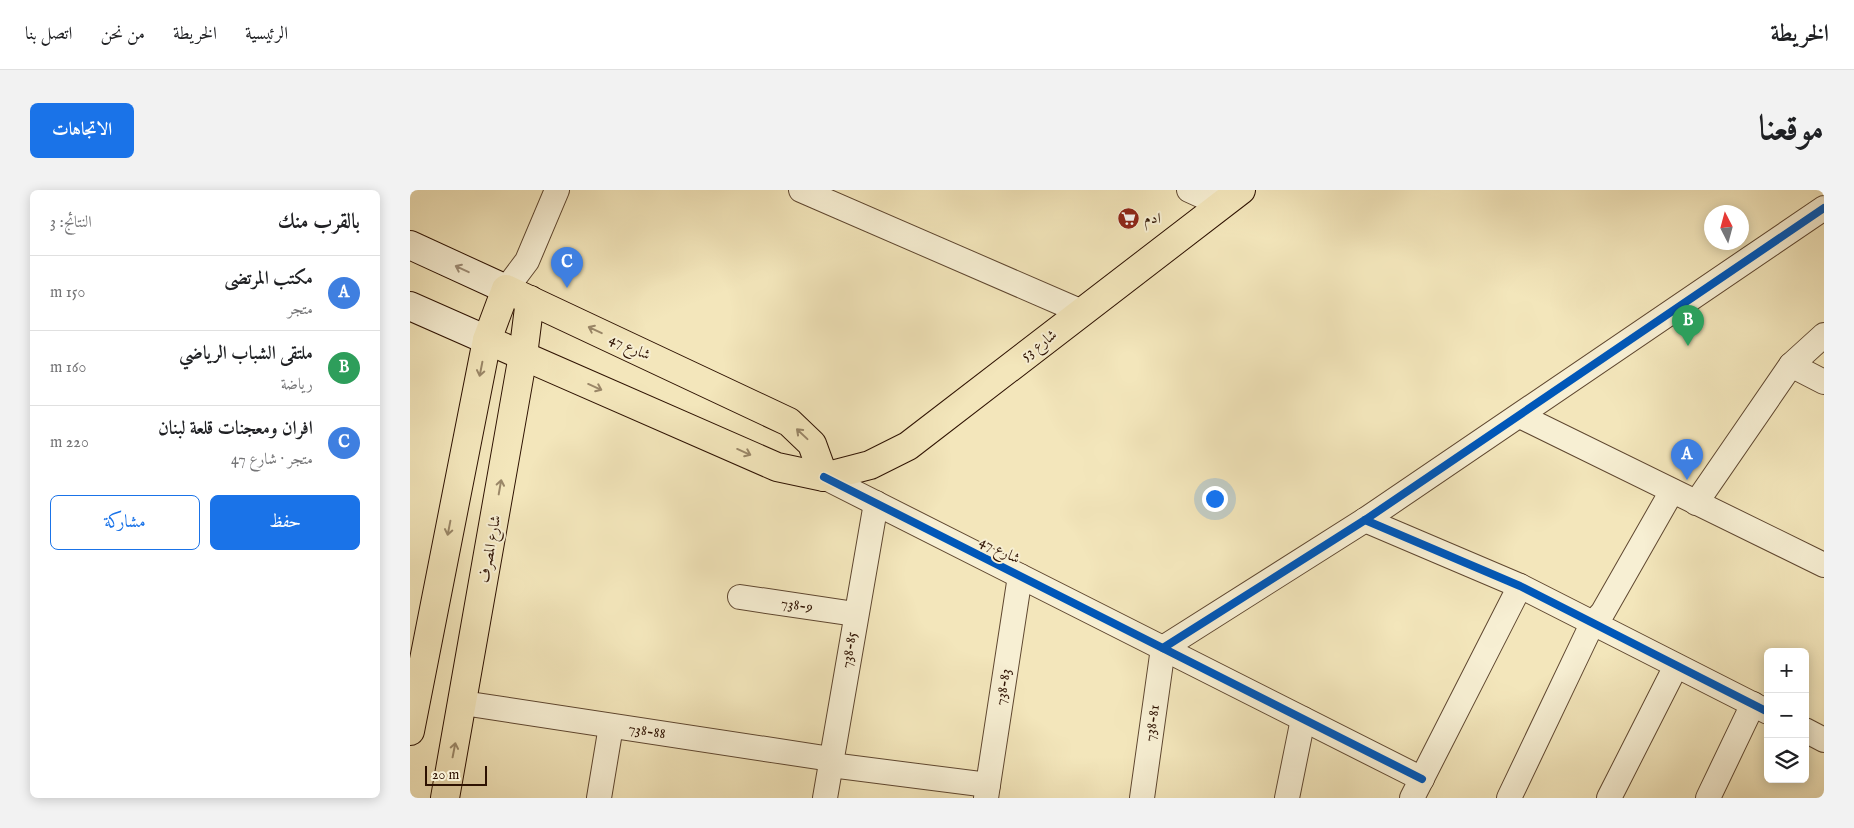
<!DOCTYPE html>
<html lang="ar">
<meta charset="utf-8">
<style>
body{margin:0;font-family:"IM FELL English",Amiri,serif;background:#f2f2f2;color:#202124;direction:rtl}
.controls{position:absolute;right:15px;bottom:15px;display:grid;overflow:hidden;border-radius:8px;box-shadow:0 2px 12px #0003}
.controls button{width:45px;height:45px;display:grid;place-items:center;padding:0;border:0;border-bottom:1px solid #e0e0e0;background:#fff;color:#202124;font:25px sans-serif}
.compass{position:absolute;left:1294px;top:15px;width:45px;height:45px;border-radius:50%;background:#fff;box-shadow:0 2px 12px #0003;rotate:354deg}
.scale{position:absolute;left:15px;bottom:12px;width:62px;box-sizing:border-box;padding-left:5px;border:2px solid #2e1202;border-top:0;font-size:14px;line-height:18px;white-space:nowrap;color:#2e1202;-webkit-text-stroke:4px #f7efd3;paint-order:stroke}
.you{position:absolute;left:804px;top:308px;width:18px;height:18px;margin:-12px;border:4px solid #fff;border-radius:50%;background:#1a73e8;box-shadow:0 0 0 8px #1a73e833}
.badge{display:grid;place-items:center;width:32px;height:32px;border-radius:50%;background:#1a73e8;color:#fff;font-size:16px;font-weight:700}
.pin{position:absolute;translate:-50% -41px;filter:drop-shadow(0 1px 2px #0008)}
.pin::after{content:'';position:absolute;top:26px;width:18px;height:15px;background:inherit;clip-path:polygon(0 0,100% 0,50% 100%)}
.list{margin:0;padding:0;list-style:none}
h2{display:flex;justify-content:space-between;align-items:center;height:65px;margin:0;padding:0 20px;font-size:21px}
h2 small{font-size:16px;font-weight:400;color:#757577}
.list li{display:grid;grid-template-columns:32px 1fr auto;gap:15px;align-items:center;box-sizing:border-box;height:75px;padding:0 20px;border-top:1px solid #e0e0e0}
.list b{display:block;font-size:19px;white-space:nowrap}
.list p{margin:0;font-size:16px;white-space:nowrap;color:#757577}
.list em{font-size:16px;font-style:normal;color:#757577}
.actions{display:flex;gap:10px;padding:15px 20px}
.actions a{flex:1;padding:11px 0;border:1px solid #1a73e8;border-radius:8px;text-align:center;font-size:18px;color:#1a73e8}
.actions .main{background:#1a73e8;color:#fff}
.icon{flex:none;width:28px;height:28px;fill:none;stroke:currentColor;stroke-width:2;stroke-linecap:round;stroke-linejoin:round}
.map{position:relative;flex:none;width:1414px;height:608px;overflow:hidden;direction:ltr;border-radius:8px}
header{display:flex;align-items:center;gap:30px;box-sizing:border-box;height:70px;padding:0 25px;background:#fff;border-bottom:1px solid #e0e0e0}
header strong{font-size:24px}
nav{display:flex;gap:28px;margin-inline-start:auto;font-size:18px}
.intro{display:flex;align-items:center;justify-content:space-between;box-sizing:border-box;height:120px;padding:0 30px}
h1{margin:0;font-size:35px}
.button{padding:12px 22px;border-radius:8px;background:#1a73e8;color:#fff;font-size:18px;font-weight:700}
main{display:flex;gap:30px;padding:0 30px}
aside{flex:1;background:#fff;border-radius:8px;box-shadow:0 2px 12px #0003}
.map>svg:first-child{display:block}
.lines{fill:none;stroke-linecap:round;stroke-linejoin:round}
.street-casing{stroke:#5f4730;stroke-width:26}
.secondary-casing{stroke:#2e1202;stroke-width:30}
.primary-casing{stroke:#2e1202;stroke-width:30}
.street{stroke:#f7efd3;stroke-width:24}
.secondary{stroke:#f7efd3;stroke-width:28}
.primary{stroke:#f3e6bb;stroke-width:28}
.cycleway-casing{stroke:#f7efd3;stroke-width:11}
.cycleway{stroke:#0057b8;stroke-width:8}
.oneway{stroke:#9d8c75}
.oneway2{stroke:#9a8768}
.labels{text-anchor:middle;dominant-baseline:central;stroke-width:4;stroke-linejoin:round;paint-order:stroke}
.poi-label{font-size:15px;fill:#2e1202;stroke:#f7efd3;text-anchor:start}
.street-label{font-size:15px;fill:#2e1202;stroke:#f7efd3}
</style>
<header>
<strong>الخريطة</strong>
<nav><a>الرئيسية</a><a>الخريطة</a><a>من نحن</a><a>اتصل بنا</a></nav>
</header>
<div class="intro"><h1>موقعنا</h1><a class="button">الاتجاهات</a></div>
<main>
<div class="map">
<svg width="1414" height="608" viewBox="0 0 1414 608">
<rect width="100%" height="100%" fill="#f3e6bb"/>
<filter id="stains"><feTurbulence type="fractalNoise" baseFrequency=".004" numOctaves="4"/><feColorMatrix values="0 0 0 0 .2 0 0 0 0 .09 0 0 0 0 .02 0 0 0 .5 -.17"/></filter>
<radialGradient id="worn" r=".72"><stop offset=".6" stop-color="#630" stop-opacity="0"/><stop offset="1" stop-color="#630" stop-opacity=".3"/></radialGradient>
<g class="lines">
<defs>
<g id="street">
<path d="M391,0L672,122"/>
<path d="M779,0L812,15"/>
<path d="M96,99L117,71L147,0"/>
<path d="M1381,175L1414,192"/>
<path d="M1110,226L1414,375"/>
<path d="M414,287L1012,589"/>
<path d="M1286,313L1381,175L1414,145"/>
<path d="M955,330L1110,396L1358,522"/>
<path d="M330,407L445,424"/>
<path d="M753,458L955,330L1414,18"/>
<path d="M53,513L421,569"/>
<path d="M1395,540L1414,550"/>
<path d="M421,575L578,595"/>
<path d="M189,608L201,536"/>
<path d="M415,608L466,313"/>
<path d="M576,608L610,386"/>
<path d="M732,608L753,458"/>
<path d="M877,608L893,529"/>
<path d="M1002,608L1110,396"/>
<path d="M1099,608L1182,434L1193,422L1262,301"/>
<path d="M1199,608L1266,476"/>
<path d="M1298,608L1343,514"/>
</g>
<g id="secondary">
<path d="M0,55L96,99"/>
<path d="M0,116L77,150"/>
</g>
<g id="primary">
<path d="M77,150L367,277L414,287L460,275L498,256L831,0"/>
<path d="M0,541L77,150L96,99L379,232L402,254L414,287"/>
<path d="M35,608L113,165L120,110"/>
</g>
</defs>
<use href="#street" class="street-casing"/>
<use href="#secondary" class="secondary-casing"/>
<use href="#primary" class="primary-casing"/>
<use href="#street" class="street"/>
<use href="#secondary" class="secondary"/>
<use href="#primary" class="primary"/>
<defs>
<g id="cycleway">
<path d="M414,287L1012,589"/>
<path d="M955,330L1110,396L1358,522"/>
<path d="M753,458L955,330L1414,18"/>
</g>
</defs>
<use href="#cycleway" class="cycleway-casing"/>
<use href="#cycleway" class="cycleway"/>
</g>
<defs><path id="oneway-shaft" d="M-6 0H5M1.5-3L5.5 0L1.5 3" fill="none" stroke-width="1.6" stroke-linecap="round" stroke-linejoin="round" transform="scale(1.25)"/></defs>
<use class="oneway" href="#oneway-shaft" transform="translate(52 79) rotate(-155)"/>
<g class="oneway2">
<use href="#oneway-shaft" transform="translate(185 140) rotate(-155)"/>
<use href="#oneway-shaft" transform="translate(71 179) rotate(101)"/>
<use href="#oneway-shaft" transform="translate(185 197) rotate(24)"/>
<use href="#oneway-shaft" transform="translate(392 244) rotate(-137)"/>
<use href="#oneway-shaft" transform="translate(334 262) rotate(24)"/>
<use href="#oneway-shaft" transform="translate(90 297) rotate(-80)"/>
<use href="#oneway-shaft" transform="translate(39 338) rotate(101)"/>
<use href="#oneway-shaft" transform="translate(44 560) rotate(-79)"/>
</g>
<defs>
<symbol id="supermarket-disc" viewBox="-11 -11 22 22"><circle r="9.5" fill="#8f2418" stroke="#f7efd3"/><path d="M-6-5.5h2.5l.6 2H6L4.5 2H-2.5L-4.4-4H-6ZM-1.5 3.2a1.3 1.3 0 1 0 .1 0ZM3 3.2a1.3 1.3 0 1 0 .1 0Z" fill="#fff"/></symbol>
</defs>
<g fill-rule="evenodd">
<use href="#supermarket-disc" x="706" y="16" width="25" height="25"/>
</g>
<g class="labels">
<g class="poi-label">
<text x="734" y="28">ادم</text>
</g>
<g class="street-label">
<text transform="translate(629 155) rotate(-37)">شارع 53</text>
<text transform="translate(220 157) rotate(25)">شارع 47</text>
<text transform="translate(80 359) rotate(-80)">شارع المصرف</text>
<text transform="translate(590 360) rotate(27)">شارع 47</text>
<text transform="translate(387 415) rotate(8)">738-9</text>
<text transform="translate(439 460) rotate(-81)">738-85</text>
<text transform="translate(593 497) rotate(-81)">738-83</text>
<text transform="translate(742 533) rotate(-82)">738-81</text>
<text transform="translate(237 541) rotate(9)">738-88</text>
</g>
</g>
<rect width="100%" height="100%" filter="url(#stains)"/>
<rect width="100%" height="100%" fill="url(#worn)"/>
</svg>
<div class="controls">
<button>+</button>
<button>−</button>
<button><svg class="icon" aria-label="layers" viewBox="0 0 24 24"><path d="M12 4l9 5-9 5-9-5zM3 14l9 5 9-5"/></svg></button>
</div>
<svg class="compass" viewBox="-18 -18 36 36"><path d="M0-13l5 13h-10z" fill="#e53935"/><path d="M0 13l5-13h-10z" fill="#757577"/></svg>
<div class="scale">20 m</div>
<div class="you"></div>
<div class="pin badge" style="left:1277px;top:290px;background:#3f7fe0">A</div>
<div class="pin badge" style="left:1278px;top:156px;background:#2e9e5b">B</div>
<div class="pin badge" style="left:157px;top:98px;background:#3f7fe0">C</div>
</div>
<aside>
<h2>بالقرب منك<small>النتائج: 3</small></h2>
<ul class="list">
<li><span class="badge" style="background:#3f7fe0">A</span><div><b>مكتب المرتضى</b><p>متجر</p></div><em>150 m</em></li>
<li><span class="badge" style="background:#2e9e5b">B</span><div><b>ملتقى الشباب الرياضي</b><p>رياضة</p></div><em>160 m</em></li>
<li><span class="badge" style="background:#3f7fe0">C</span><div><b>افران ومعجنات قلعة لبنان</b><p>متجر · شارع 47</p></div><em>220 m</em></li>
</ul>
<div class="actions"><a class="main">حفظ</a><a>مشاركة</a></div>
</aside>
</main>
